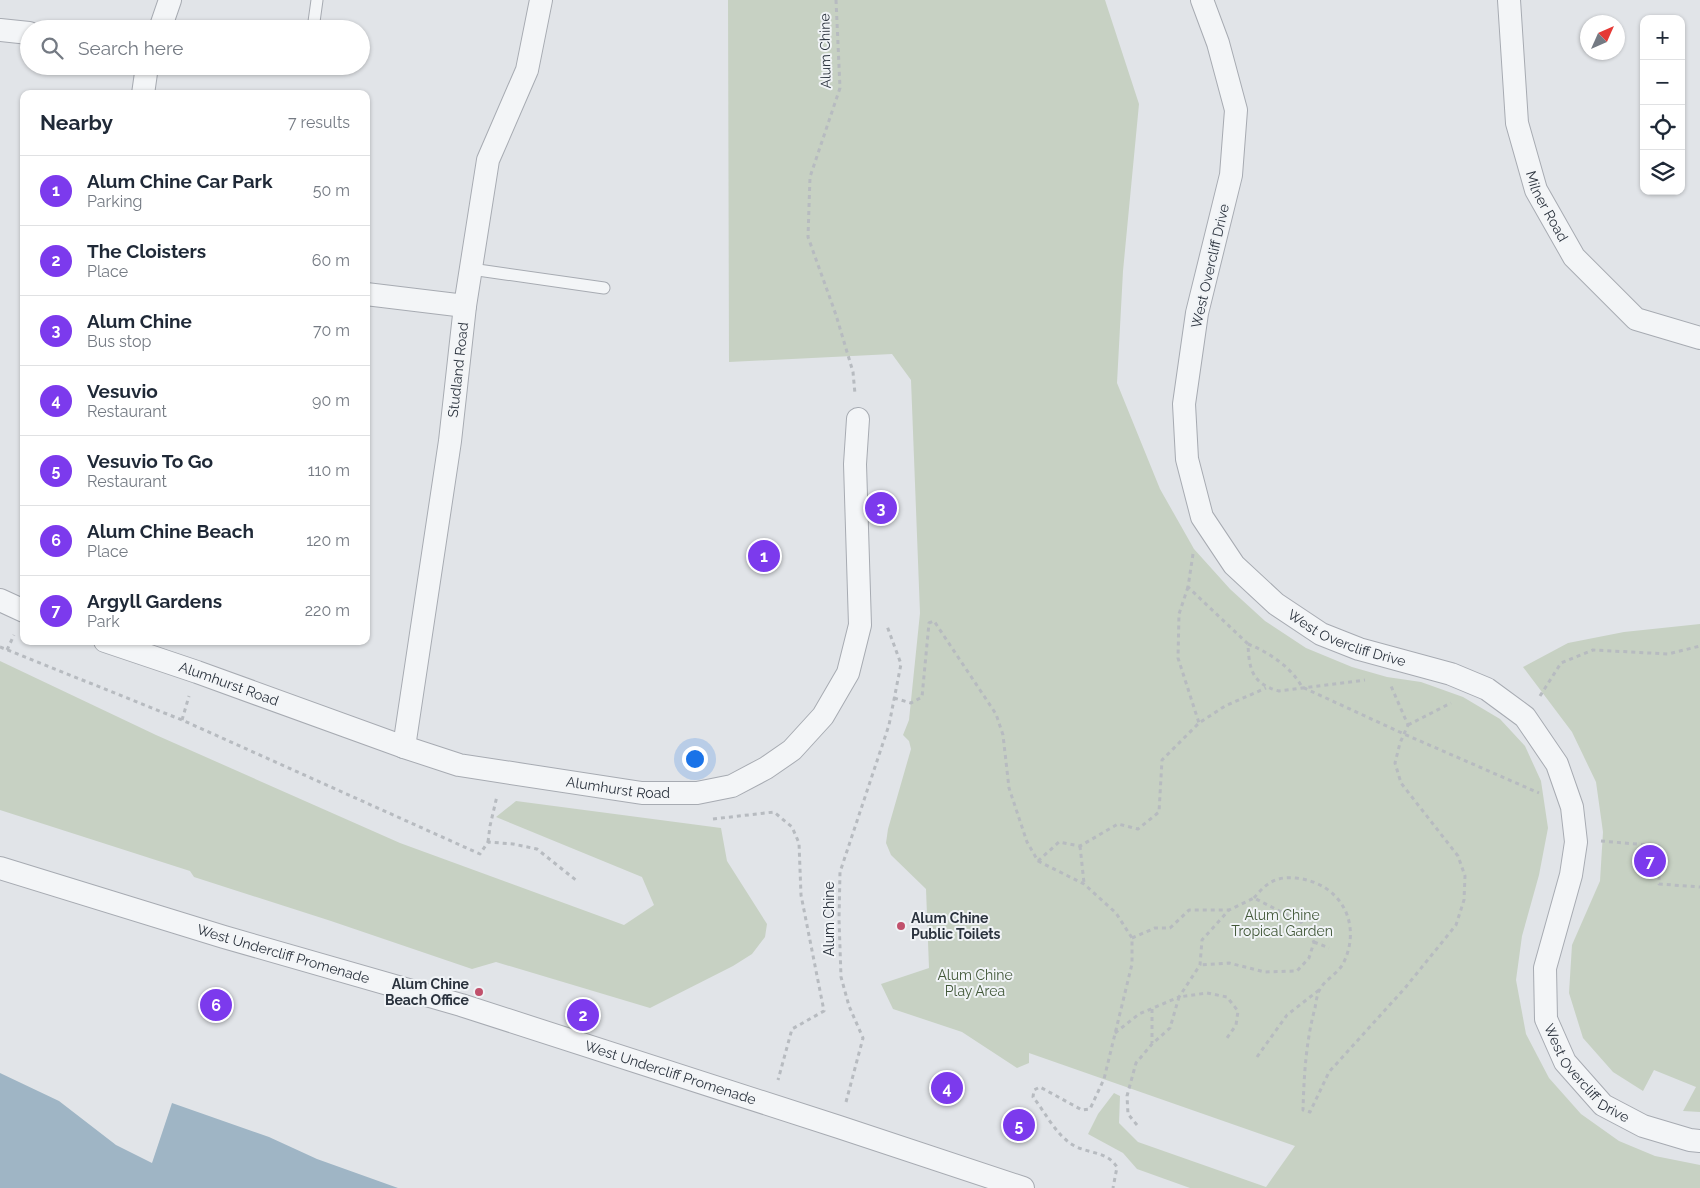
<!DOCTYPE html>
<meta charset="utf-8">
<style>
body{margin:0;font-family:Raleway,sans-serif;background:#f6f6f7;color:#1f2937}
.controls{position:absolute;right:15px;top:15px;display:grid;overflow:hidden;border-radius:10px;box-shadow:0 1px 4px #0004}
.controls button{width:45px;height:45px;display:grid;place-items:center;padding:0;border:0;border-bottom:1px solid #e0e1e3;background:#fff;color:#1f2937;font:25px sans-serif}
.compass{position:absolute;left:1580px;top:15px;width:45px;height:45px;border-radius:50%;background:#fff;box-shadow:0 1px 4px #0004;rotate:45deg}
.you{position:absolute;left:694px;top:758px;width:18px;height:18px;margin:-12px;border:4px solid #fff;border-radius:50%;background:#1a73e8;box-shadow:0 0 0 8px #1a73e833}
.badge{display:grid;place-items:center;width:32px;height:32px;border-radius:50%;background:#7c3aed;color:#fff;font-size:16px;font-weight:700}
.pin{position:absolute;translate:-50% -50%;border:2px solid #fff;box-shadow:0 1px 5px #0006}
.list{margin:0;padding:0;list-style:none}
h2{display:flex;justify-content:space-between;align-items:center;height:65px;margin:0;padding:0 20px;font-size:21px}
h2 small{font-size:16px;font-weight:400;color:#747a83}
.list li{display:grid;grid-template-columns:32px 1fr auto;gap:15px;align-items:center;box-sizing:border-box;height:70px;padding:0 20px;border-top:1px solid #e0e1e3}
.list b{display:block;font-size:19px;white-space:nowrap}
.list p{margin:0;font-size:16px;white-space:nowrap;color:#747a83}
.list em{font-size:16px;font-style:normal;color:#747a83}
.icon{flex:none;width:28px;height:28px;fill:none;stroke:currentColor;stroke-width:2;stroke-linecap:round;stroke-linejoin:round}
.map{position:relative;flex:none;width:1700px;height:1188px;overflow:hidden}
.search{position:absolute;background:#fff;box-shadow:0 1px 4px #0004;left:20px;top:20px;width:350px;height:55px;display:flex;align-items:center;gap:12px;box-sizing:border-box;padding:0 18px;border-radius:28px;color:#747a83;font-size:19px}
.panel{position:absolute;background:#fff;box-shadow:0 1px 4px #0004;left:20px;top:90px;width:350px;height:555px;border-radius:10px}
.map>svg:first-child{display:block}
.green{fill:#c7d1c3}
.water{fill:#9fb5c5}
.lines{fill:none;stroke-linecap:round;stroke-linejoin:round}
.lane-casing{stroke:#a7abb2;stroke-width:13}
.street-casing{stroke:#a7abb2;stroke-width:24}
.path{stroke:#b7bbc0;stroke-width:3;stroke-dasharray:4 4;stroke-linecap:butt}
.lane{stroke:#f3f5f7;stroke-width:11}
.street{stroke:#f3f5f7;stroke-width:22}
.poi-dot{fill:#c1516c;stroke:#f0f3f6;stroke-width:2}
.labels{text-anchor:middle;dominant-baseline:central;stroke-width:4;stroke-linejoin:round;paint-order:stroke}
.street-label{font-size:14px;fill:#2b333e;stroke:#f0f3f6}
.park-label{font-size:14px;fill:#425839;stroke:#f0f3f6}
.poi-label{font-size:14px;font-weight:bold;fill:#2b333e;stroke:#f0f3f6;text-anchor:start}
</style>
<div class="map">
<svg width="1700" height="1188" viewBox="0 0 1700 1188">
<rect width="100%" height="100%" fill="#e1e4e8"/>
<g class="green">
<path d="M728,0H1105L1139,104L1123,271L1117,383L1160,489L1194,549L1230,589L1265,621L1306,648L1352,667L1387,677L1421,682L1463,697L1500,719L1525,746L1541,781L1548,828L1539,875L1522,936L1516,980L1526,1034L1549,1078L1581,1114L1619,1141L1655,1156L1700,1165V1188H1190L1137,1169L1123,1153L1088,1134L1098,1114L1114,1093L1120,1096L1119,1123L1138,1142L1266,1187L1295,1146L1029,1053V1063L1017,1068L962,1032L893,1009L881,984L929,968L926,889L891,855L886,843L888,829L911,749L909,741L903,735L909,720L920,613L911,380L892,354L729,362Z"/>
<path d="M1700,624V1112L1683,1111L1696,1087L1654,1070L1643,1091L1613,1072L1583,1038L1569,993L1572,945L1600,881L1603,832L1596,782L1572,732L1523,667L1568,643L1624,632Z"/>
<path d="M0,661L156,735L400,843L624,925L654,905L642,877L496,817L516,801L721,828L727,861L767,924L765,937L752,954L733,966L650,1008L496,962L472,969L331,921L194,877L190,871L0,810Z"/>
</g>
<path class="water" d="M0,1073L59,1101L116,1145L152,1163L172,1103L269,1137L317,1159L398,1188H0Z"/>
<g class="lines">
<defs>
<g id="lane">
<path d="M313,29L317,0"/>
<path d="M471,269L604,288"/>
</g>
<g id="street">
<path id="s1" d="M1202,0L1218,43L1236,110L1231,175L1197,313L1184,404L1187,459L1202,517L1234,565L1276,604L1321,634L1359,649L1451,674L1487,689L1525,717L1557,764L1572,807L1576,842L1571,875L1545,968L1546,1019L1565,1062L1603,1105L1643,1126L1690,1140L1700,1141"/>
<path id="s2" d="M1509,0L1517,123L1536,190L1574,257L1636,319L1700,338"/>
<path d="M160,29L170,0"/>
<path d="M0,30L29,33"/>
<path d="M143,94L147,66"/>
<path d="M366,294L465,306"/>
<path d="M0,600L24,611"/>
<path id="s3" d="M105,641L197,672L404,747L459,765L642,793H697L732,786L766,768L792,750L823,716L848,673L860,625L855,464L858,419"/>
<path id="s4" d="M404,747L450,441L465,306L488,160L527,70L541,0"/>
<path id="s5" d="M0,868L224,937L461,1005L839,1127L1023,1188"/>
</g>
</defs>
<use href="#lane" class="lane-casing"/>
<use href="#street" class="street-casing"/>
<g class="path">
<path d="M836,0L840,88L810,177L808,237L836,315L853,372L855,394"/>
<path d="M1193,554L1188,587L1248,644C1249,669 1252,684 1279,691L1365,680"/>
<path d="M1188,587L1179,614L1178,658L1199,723"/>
<path d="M1248,644C1270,653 1291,667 1302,687L1404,734L1539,793"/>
<path d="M0,647L182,720L480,854L488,842L513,844L537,849L577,881"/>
<path d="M7,650L14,635"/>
<path d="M1540,696L1561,663L1593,650L1668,654L1700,646"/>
<path d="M894,698L911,703L922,697L929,623L934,621L996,714L1003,735L1009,788L1027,842L1038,861L1084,884L1116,913L1132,938V964L1104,1079L1090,1109L1082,1110L1040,1087L1034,1090L1033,1097C1045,1112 1056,1135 1073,1145C1088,1154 1107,1151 1117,1167L1113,1188"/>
<path d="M182,720L189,696"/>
<path d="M1408,725L1451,703"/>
<path d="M713,819L774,812L792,827L799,843L801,895L824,1011L792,1029L778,1080"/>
<path d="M1601,841L1659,846V884L1700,887"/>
<path d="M488,842L490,826L497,796"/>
<path d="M1080,846L1084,883"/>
<path d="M1038,861L1059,842L1080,846L1118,824L1138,829L1159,812L1162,760L1199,723L1225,706L1266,688"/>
<path d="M1254,898C1266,883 1276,876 1296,878C1341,883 1363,924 1343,964C1337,974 1325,980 1320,989C1317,994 1316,1002 1315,1008C1306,1041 1304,1075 1303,1110L1310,1112L1329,1072L1405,988L1456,925L1464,900L1465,876L1458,856L1401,783L1395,763L1400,743L1408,725L1391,686"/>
<path d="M1132,938L1155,928H1170L1189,910H1229"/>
<path d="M1314,942L1329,948"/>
<path d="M1152,1009V1043"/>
<path d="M1115,1033L1139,1014L1179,997L1200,965L1202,940L1229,910L1254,898L1301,922L1314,942L1309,958L1297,971L1265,972L1229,963L1200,965"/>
<path d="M1257,1057L1287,1015L1319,990"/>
<path d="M846,1102L863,1038L849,1006L841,977L839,919L840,872L889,725L901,664L887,626"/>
<path d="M1137,1125L1128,1114L1127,1096L1136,1063L1152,1044L1170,1028L1179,997L1207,993L1227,997L1238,1011L1236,1025L1227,1038"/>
</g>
<use href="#lane" class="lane"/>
<use href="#street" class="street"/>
</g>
<g class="poi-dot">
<circle cx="901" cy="926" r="5"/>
<circle cx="479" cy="992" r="5"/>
</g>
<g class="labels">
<g class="street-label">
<text transform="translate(825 51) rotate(-91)">Alum Chine</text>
<text stroke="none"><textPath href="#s2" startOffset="212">Milner Road</textPath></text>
<text transform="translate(1210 266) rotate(-77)">West Overcliff Drive</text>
<text stroke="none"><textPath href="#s4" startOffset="381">Studland Road</textPath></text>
<text stroke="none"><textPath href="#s1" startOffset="724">West Overcliff Drive</textPath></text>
<text stroke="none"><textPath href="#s3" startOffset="131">Alumhurst Road</textPath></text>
<text stroke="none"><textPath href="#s3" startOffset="536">Alumhurst Road</textPath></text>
<text transform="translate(829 919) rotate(-90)">Alum Chine</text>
<text stroke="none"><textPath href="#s5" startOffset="296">West Undercliff Promenade</textPath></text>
<text stroke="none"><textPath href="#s1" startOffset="1309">West Overcliff Drive</textPath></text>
<text stroke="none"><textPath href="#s5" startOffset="701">West Undercliff Promenade</textPath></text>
</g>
<g class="park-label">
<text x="1282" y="915">Alum Chine<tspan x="1282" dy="16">Tropical Garden</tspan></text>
<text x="975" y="975">Alum Chine<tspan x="975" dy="16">Play Area</tspan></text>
</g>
<g class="poi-label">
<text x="911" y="918">Alum Chine<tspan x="911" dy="16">Public Toilets</tspan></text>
<text x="469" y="984" text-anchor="end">Alum Chine<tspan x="469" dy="16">Beach Office</tspan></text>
</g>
</g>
</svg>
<div class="controls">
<button>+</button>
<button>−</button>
<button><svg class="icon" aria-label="locate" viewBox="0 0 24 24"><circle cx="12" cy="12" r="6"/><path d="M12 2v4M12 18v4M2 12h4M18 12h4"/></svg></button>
<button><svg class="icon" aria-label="layers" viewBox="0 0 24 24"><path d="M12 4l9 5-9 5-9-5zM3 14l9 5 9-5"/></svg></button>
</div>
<svg class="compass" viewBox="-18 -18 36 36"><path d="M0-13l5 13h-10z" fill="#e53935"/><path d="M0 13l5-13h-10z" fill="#747a83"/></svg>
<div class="you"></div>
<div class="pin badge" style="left:764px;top:556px">1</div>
<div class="pin badge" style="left:583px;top:1015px">2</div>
<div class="pin badge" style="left:881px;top:508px">3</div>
<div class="pin badge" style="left:947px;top:1088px">4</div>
<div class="pin badge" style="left:1019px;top:1125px">5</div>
<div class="pin badge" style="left:216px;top:1005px">6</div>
<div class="pin badge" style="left:1650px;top:861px">7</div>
<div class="search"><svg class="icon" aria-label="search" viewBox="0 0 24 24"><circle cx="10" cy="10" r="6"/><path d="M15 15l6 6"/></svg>Search here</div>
<section class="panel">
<h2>Nearby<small>7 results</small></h2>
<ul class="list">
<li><span class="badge">1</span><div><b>Alum Chine Car Park</b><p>Parking</p></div><em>50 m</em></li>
<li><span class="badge">2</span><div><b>The Cloisters</b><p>Place</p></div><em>60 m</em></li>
<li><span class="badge">3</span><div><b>Alum Chine</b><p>Bus stop</p></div><em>70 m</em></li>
<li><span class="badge">4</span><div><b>Vesuvio</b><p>Restaurant</p></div><em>90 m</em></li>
<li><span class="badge">5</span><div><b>Vesuvio To Go</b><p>Restaurant</p></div><em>110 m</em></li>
<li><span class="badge">6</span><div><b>Alum Chine Beach</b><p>Place</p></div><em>120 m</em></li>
<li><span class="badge">7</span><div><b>Argyll Gardens</b><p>Park</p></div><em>220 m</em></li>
</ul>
</section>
</div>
